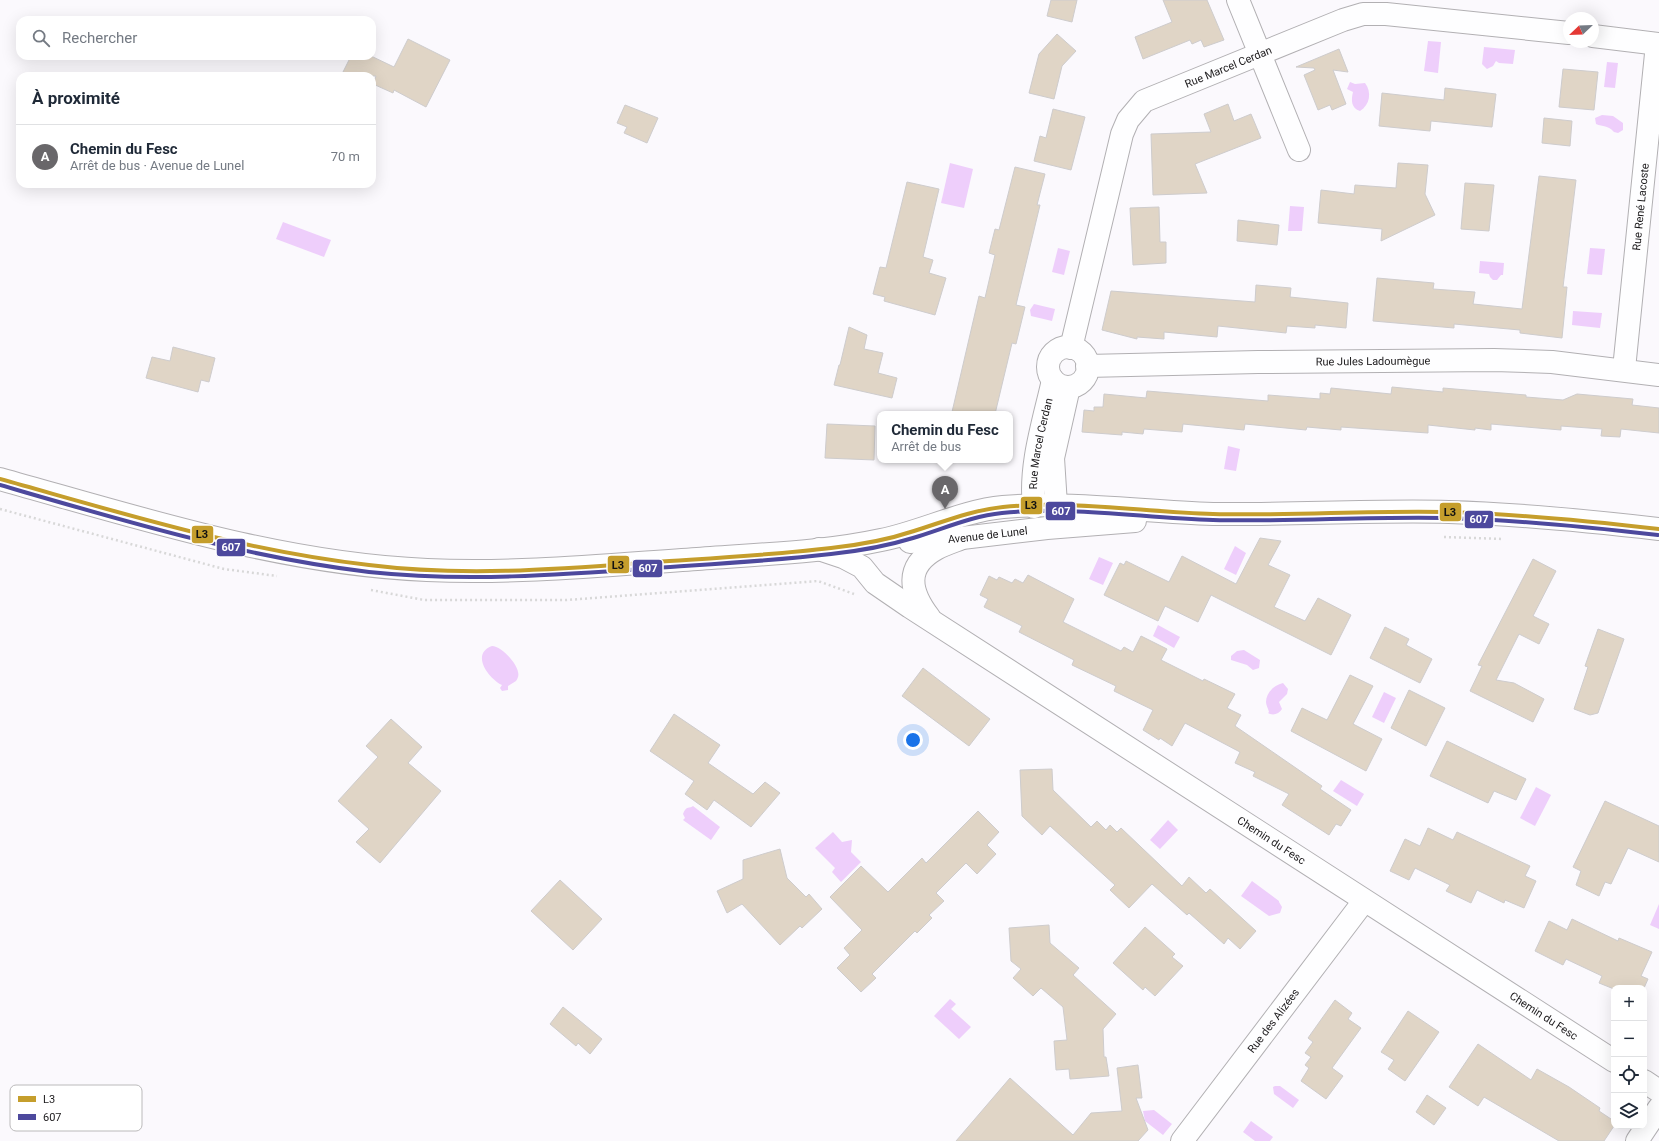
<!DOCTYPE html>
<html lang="fr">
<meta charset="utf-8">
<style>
body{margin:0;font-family:Roboto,sans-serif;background:#f6f6f7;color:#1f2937}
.controls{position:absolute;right:12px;bottom:12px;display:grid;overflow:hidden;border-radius:8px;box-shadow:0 4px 16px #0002}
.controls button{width:36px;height:36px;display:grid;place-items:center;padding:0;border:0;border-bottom:1px solid #e0e1e3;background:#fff;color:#1f2937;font:20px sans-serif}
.compass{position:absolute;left:1563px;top:12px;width:36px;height:36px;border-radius:50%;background:#fff;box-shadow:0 4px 16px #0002;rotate:247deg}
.you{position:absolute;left:913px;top:740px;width:14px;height:14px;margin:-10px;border:3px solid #fff;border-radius:50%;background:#1a73e8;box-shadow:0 0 0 6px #1a73e833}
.badge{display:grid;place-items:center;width:26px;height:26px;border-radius:50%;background:#69676a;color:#fff;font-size:13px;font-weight:700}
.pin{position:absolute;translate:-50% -33px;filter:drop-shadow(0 1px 2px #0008)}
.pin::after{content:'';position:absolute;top:21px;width:14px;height:12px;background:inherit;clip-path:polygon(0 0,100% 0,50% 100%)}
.popup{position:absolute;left:877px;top:411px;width:136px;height:52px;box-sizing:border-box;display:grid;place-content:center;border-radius:8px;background:#fff;filter:drop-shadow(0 1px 3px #0005);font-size:13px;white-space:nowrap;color:#747a83}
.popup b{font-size:15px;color:#1f2937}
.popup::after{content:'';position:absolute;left:50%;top:100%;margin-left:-8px;border:8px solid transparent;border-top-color:#fff}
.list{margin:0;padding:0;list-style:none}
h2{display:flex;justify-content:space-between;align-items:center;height:52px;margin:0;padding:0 16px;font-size:17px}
h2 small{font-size:13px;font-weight:400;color:#747a83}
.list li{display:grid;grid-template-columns:26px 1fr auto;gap:12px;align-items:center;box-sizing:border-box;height:64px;padding:0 16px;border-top:1px solid #e0e1e3}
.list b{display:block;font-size:15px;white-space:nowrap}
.list p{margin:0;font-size:13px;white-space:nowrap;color:#747a83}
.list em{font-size:13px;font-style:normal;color:#747a83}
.icon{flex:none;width:22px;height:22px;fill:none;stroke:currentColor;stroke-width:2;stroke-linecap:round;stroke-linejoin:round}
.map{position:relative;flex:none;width:1659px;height:1141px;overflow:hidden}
.search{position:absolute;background:#fff;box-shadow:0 4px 16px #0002;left:16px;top:16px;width:360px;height:44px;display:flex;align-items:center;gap:10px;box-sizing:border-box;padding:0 14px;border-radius:12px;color:#747a83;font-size:15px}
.panel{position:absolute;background:#fff;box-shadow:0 4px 16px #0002;left:16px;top:72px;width:360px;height:116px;border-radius:12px}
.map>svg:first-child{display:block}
.water{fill:#eecefb}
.building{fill:#e0d5c6;stroke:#cecccd}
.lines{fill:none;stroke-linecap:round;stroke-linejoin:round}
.street-casing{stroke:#b2b0b3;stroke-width:24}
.secondary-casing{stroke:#b2b0b3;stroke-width:24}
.path{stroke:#d8d8d8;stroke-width:2.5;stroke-dasharray:2 3;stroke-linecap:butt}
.street{stroke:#fefeff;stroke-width:22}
.secondary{stroke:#fefeff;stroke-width:22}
.bus-1-casing{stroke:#fff;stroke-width:7}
.bus-2-casing{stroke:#fff;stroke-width:7}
.bus-1{stroke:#c59e2c;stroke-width:4}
.bus-2{stroke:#4d499d;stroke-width:4}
.labels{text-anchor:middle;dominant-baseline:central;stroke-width:3;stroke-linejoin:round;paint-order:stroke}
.street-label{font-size:11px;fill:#1b191b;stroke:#fff}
.key{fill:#fff;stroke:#bbbabb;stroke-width:1}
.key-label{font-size:11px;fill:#1b191b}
.line-badge{stroke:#fff;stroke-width:1.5}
.badge-label{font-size:11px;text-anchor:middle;font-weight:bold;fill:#fff}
.pale-badge-label{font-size:11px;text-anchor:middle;font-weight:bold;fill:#111}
</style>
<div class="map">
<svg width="1659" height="1141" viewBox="0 0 1659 1141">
<rect width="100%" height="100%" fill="#fbf9fd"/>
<g class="water">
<path d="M1428,41L1441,42L1438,73L1424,71Z"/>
<path d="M1484,47L1515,50L1513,64L1499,63L1496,61L1493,66L1487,69L1482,64Z"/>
<path d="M1607,62L1618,63L1615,88L1604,87Z"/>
<path d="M1350,82L1355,84L1365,83C1372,92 1370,105 1360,111C1351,108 1351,100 1353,92L1347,89Z"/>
<path d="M1602,115L1613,116L1623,123V130L1618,133L1614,132C1608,125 1603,127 1596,124L1595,118Z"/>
<path d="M950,163L973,169L964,208L941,203Z"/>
<path d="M1290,206L1304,207L1302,231H1288Z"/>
<path d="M283,222L331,240L324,257L276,239Z"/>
<path d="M1058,248L1070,251L1064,275L1052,272Z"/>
<path d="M1590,248L1605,249L1602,275L1587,274Z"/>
<path d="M1480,261L1504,263L1503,275H1501L1497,280H1493L1490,277L1489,274L1479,273Z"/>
<path d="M1034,304L1055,309L1052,321L1031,316L1030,310Z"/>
<path d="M1573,311L1602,313L1600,328L1572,325Z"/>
<path d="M1228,446L1240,449L1236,471L1224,469Z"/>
<path d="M1235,546L1246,553L1236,575L1224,569Z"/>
<path d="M1099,557L1113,563L1103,585L1089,579Z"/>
<path d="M1158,625L1180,637L1174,648L1153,636Z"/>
<path d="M492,646C501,646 517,663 518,672C519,675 518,678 516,681L508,686V690L502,691L500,688L502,685C489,679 470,654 492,646Z"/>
<path d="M1244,650L1260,660L1259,668L1253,670L1247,665L1231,660V656L1237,651Z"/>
<path d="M1283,683L1288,689L1287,694L1279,702L1282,709C1279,714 1273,716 1268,713L1269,712C1268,708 1266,705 1266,702C1266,693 1274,685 1283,683Z"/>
<path d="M1384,692L1396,698L1384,723L1372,717Z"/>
<path d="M1341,780L1364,794L1357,806L1333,791Z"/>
<path d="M1536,787L1551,795L1535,826L1520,818Z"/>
<path d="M693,806L720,827L711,840L683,820L685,818L683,814C686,805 690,809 693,806Z"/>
<path d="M1168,820L1178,830L1160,849L1150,840Z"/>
<path d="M833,832L842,842L852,840L851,852L861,862L841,882L832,872L835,868L815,848Z"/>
<path d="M1252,881L1279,901V902L1282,907L1280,913L1269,916L1241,896Z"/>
<path d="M1659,904V929L1650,925Z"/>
<path d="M950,999L956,1004L951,1009L971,1027L959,1039L934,1016Z"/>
<path d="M1275,1086H1280L1299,1100L1293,1108L1274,1094L1273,1087Z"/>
<path d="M1154,1110L1172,1124L1163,1135L1145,1121L1143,1111Z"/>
<path d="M1251,1121L1273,1137L1270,1141H1255L1243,1132Z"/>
</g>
<g class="building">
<path d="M1051,0H1077L1072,22L1047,16Z"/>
<path d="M1163,0H1207L1224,40L1204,47L1201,40L1192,44L1190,40L1143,59L1135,37L1172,22Z"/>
<path d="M1057,34L1076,51L1062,66L1054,99L1029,93L1039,54Z"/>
<path d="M408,39L450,60L426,107L394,90L393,93L373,84L376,76H341L351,56H371L394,67Z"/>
<path d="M1339,49L1348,72L1333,70L1346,104L1332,110L1330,105L1318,110L1304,75L1315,70L1314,68L1296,67Z"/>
<path d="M1563,69L1598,72L1594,110L1559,107Z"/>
<path d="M1445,88L1496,94L1492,127L1431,121L1430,131L1379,126L1382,93L1444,100Z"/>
<path d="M1228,104L1234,121L1251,114L1261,138L1195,164L1207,193L1153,195L1151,134L1211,132L1204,114Z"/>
<path d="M625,105L658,118L647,143L624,133L627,127L617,123Z"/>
<path d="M1053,109L1085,117L1071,170L1034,161L1040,136L1046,138Z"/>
<path d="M1544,118L1572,121L1570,146L1542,143Z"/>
<path d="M1398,163L1428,165L1425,194L1435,215L1381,241L1382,229L1318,223L1321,190L1354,194L1355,185L1396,188Z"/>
<path d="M1015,167L1045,174L1037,205H1040L1016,305L1025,307L1016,344L1012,343L995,414H962L952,412L979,296L985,298L995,255L989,253L995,229L999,230Z"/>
<path d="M1539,176L1576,180L1563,287H1567L1562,338L1520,333V330L1454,324V328L1373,321L1377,278L1434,283L1433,289L1475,292L1473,304L1522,309Z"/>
<path d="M907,182L939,189L923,257L933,260L929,273L946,278L935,315L884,301L885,297L873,294L880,267L886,268Z"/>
<path d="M1465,183L1494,185L1489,231L1461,229Z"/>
<path d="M1159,207L1160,242H1166V263L1133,265L1130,208Z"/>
<path d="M1238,220L1279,225L1277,245L1237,241Z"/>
<path d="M1256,285L1291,288L1290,297L1348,303L1346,328L1315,325V328L1287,326L1286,333L1218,326L1217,337L1164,332V339L1137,337V339L1102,330L1111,291L1255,302Z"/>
<path d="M849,327L867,335L864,349L883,353L878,373L897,378L892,398L834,385L839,365H840Z"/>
<path d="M173,347L215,358L209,382L201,380L198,392L146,378L152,357L170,361Z"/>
<path d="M1392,387L1443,392V388L1526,395V397L1563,400L1577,394L1633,399L1632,405L1659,408V433L1621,429L1620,437L1601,436L1602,429L1561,426V430L1491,424V430L1475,428V430L1428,425V433L1341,427V430L1307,427L1306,430L1245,424L1244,430L1183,424L1182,432L1144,429L1143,434L1122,432V435L1082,432L1084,410L1094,411V407H1103L1104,394L1146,398L1147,391L1268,401V395L1320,399V393L1330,394L1331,388L1391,394Z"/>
<path d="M827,424L875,426L874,460L825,458Z"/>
<path d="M1260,538L1281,541L1268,565L1290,575L1274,607L1305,621L1318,598L1351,615L1331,655L1211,595L1198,622L1165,606L1158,621L1104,595L1120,563L1124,565L1126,561L1169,582L1182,556L1236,584Z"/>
<path d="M1533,559L1556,571L1533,616L1549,624L1539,644L1519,634L1496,680L1514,683L1544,699L1533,722L1470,691L1482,666L1478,665Z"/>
<path d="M1028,575L1074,599L1063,622L1121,651L1124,647L1133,652L1141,636L1167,649L1161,660L1203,681L1204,679L1235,694L1227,708L1241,715L1235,726L1322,786L1320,789L1351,810L1341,826L1336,824L1329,835L1282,805L1289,794L1253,776L1255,772L1235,763L1240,752L1185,723L1172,746L1160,738L1159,740L1143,730L1153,710L1114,691L1116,686L1072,665L1074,660L1019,632L1022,626L984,607L988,599L980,595L989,576L997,580L999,577L1012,583L1015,579L1023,583Z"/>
<path d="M1385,627L1409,639L1406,645L1432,659L1420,683L1370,658Z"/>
<path d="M1598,629L1624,639L1598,713L1590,715L1574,709L1588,667L1585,666Z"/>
<path d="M923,668L990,719L969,746L902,696Z"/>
<path d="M1350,675L1373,686L1353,724L1382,739L1366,771L1291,731L1302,708L1327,720Z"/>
<path d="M1409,690L1445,708L1426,746L1391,728Z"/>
<path d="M674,714L720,745L708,763L753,794L765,782L780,793L751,827L714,800L707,810L685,794L694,781L650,751Z"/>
<path d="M391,719L422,747L408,763L441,791L380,863L356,842L369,829L338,801L378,757L366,746Z"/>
<path d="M1447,741L1526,779L1516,800L1494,791L1488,803L1430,776Z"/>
<path d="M1052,769L1053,790L1091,827L1097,821L1106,830L1110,825L1117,832L1121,828L1182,886L1189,877L1206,893L1210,889L1256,931L1240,949L1228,938L1224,944L1189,913L1187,915L1152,884L1129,908L1110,890L1115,885L1050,826L1042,835L1022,816L1020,770Z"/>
<path d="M1605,801L1659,826V862L1628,848L1611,884L1605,882L1599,896L1576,885L1581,871L1573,867Z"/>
<path d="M978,811L999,832L987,845L996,854L977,874L966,863L936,893L944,901L929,915L932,918L917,933L915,931L872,974L876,978L861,992L837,968L850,955L844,948L862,930L830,897L861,866L888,892L922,858L926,863Z"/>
<path d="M1428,828L1453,840L1457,832L1530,866L1525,876L1536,881L1524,908L1505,900L1504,903L1477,890L1471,903L1446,891L1450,885L1415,868L1409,880L1390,871L1405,839L1420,846Z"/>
<path d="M780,849L787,878L806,897L809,894L822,909L802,928L800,926L780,945L742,904L727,913L717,891L743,879V860Z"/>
<path d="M560,880L602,919L573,950L531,911Z"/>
<path d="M1572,919L1618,941L1619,938L1652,952L1641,976L1648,979L1644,988H1614V989L1599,983L1602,976L1566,959L1563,965L1535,951L1549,921L1567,930Z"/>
<path d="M1049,925L1050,943L1079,968L1073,975L1116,1014L1103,1029L1104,1057H1106L1109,1076L1070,1079L1069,1069L1056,1070L1054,1041L1067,1040L1063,1007L1041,988L1033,996L1013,978L1021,969L1011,961L1009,928Z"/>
<path d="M1145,927L1175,954L1172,957L1183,966L1155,996L1145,987L1143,990L1113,963Z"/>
<path d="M1335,1000L1352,1013L1348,1019L1361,1028L1332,1068L1343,1076L1326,1099L1301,1081L1309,1068L1305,1065L1311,1057L1305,1053L1313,1042L1308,1038Z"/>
<path d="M563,1007L602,1039L590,1054L578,1043L576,1046L550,1024Z"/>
<path d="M1408,1011L1439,1032L1405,1081L1388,1069L1394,1060L1381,1052Z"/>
<path d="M1478,1044L1531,1080L1537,1069L1569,1087L1600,1108L1599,1111L1614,1121V1126L1604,1141H1559L1484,1097L1478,1106L1449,1087Z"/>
<path d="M1138,1065L1142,1098H1136L1148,1130L1138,1141H956L1010,1078L1073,1135L1091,1113L1122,1111L1117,1068Z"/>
<path d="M1427,1095L1446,1108L1434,1125L1416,1112Z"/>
</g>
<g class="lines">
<defs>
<g id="street">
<path d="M1238,0L1299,150"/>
<path d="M1593,36L1659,44"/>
<circle cx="1068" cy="367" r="20"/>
<path id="s1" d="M1071,348L1122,134L1128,120L1144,101L1343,20L1363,14H1386L1569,33"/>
<path id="s2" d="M1087,366L1258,362L1494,360L1552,362L1659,375"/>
<path id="s3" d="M1624,369L1657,44"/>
<path d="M1056,505L1053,458L1069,387"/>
<path id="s4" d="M1034,507C1029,465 1044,421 1053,380"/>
<path id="s5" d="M819,549L843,557L862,567L875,583L910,607L1614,1061"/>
<path d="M929,617C910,592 904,567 936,549C943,545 952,542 960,539"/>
<path d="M1644,1081L1659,1091"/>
<path id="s6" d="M1182,1141L1364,901"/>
<path d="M1637,1141L1659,1108"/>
</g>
<g id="secondary">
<path d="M0,479C140,518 281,564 427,570C517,574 607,565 697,559C758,554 821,553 881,540C922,532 961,511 1003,507C1073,501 1143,512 1213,514C1292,515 1370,510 1449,512C1519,514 1589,521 1659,529"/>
<path id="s7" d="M910,542L962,538L1047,528L1135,521"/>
</g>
</defs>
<use href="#street" class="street-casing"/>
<use href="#secondary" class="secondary-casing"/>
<g class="path">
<path d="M0,509L224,569L277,576"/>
<path d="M1444,537L1503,539"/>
<path d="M371,590L424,600H567L818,581L854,594"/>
</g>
<use href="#street" class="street"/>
<use href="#secondary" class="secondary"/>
<defs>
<path id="bus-1" d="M0,479C122,513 243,551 369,565C464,577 560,569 655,562C714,558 773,555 831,548C859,545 887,540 914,531C943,522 972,510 1003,507C1073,500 1143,512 1213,514C1292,516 1370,510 1449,512C1519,514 1589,521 1659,529"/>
<path id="bus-2" d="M0,485C121,520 243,557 369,572C464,582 560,575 655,568C713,564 772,561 831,554C859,551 887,546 913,538C943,529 972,516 1002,513C1072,506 1143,518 1213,520C1291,522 1370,516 1449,518C1519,520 1589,527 1658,535"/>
</defs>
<use href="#bus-1" class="bus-1-casing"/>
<use href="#bus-2" class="bus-2-casing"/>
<use href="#bus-1" class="bus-1"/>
<use href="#bus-2" class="bus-2"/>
</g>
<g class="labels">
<g class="street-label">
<text stroke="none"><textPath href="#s1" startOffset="351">Rue Marcel Cerdan</textPath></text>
<text stroke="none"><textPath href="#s3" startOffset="163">Rue René Lacoste</textPath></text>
<text stroke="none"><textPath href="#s2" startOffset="286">Rue Jules Ladoumègue</textPath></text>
<text stroke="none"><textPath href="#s4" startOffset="64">Rue Marcel Cerdan</textPath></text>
<text stroke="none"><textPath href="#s7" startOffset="78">Avenue de Lunel</textPath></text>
<text stroke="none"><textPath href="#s5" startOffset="540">Chemin du Fesc</textPath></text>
<text stroke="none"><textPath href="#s5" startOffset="864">Chemin du Fesc</textPath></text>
<text stroke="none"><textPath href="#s6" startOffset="151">Rue des Alizées</textPath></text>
</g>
</g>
<rect x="10" y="1085" width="132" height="46" rx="6" class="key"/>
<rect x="18" y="1096" width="18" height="6" fill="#c59e2c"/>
<rect x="18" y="1114" width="18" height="6" fill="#4d499d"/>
<g class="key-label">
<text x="43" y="1103">L3</text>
<text x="43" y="1121">607</text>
</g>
<g class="line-badge">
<rect x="1020" y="496" width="23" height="19" rx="4" fill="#c59e2c"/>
<rect x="1045" y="501" width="31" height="20" rx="4" fill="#4d499d"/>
<rect x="1439" y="502" width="23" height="20" rx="4" fill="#c59e2c"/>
<rect x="1464" y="510" width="30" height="19" rx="4" fill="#4d499d"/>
<rect x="191" y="525" width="23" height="19" rx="4" fill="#c59e2c"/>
<rect x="216" y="538" width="30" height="19" rx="4" fill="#4d499d"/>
<rect x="607" y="555" width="23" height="19" rx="4" fill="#c59e2c"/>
<rect x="632" y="559" width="31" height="19" rx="4" fill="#4d499d"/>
</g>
<g class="badge-label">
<text x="1061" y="515">607</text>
<text x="1479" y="523">607</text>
<text x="231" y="551">607</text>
<text x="648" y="572">607</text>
</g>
<g class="pale-badge-label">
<text x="1031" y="509">L3</text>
<text x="1450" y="516">L3</text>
<text x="202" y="538">L3</text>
<text x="618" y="569">L3</text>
</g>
</svg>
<div class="controls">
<button>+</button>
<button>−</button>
<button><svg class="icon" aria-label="locate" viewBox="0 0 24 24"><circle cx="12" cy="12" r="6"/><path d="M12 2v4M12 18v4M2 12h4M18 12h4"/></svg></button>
<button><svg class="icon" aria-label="layers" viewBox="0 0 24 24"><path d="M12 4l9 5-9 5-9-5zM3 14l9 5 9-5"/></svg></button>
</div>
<svg class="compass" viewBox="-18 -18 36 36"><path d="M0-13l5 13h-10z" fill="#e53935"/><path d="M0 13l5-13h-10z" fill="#747a83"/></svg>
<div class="you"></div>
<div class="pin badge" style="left:945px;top:509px">A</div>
<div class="popup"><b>Chemin du Fesc</b>Arrêt de bus</div>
<div class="search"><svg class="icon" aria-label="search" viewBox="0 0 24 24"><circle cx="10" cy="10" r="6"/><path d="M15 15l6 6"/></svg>Rechercher</div>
<section class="panel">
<h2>À proximité<small></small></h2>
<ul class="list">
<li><span class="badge">A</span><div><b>Chemin du Fesc</b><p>Arrêt de bus · Avenue de Lunel</p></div><em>70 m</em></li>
</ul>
</section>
</div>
